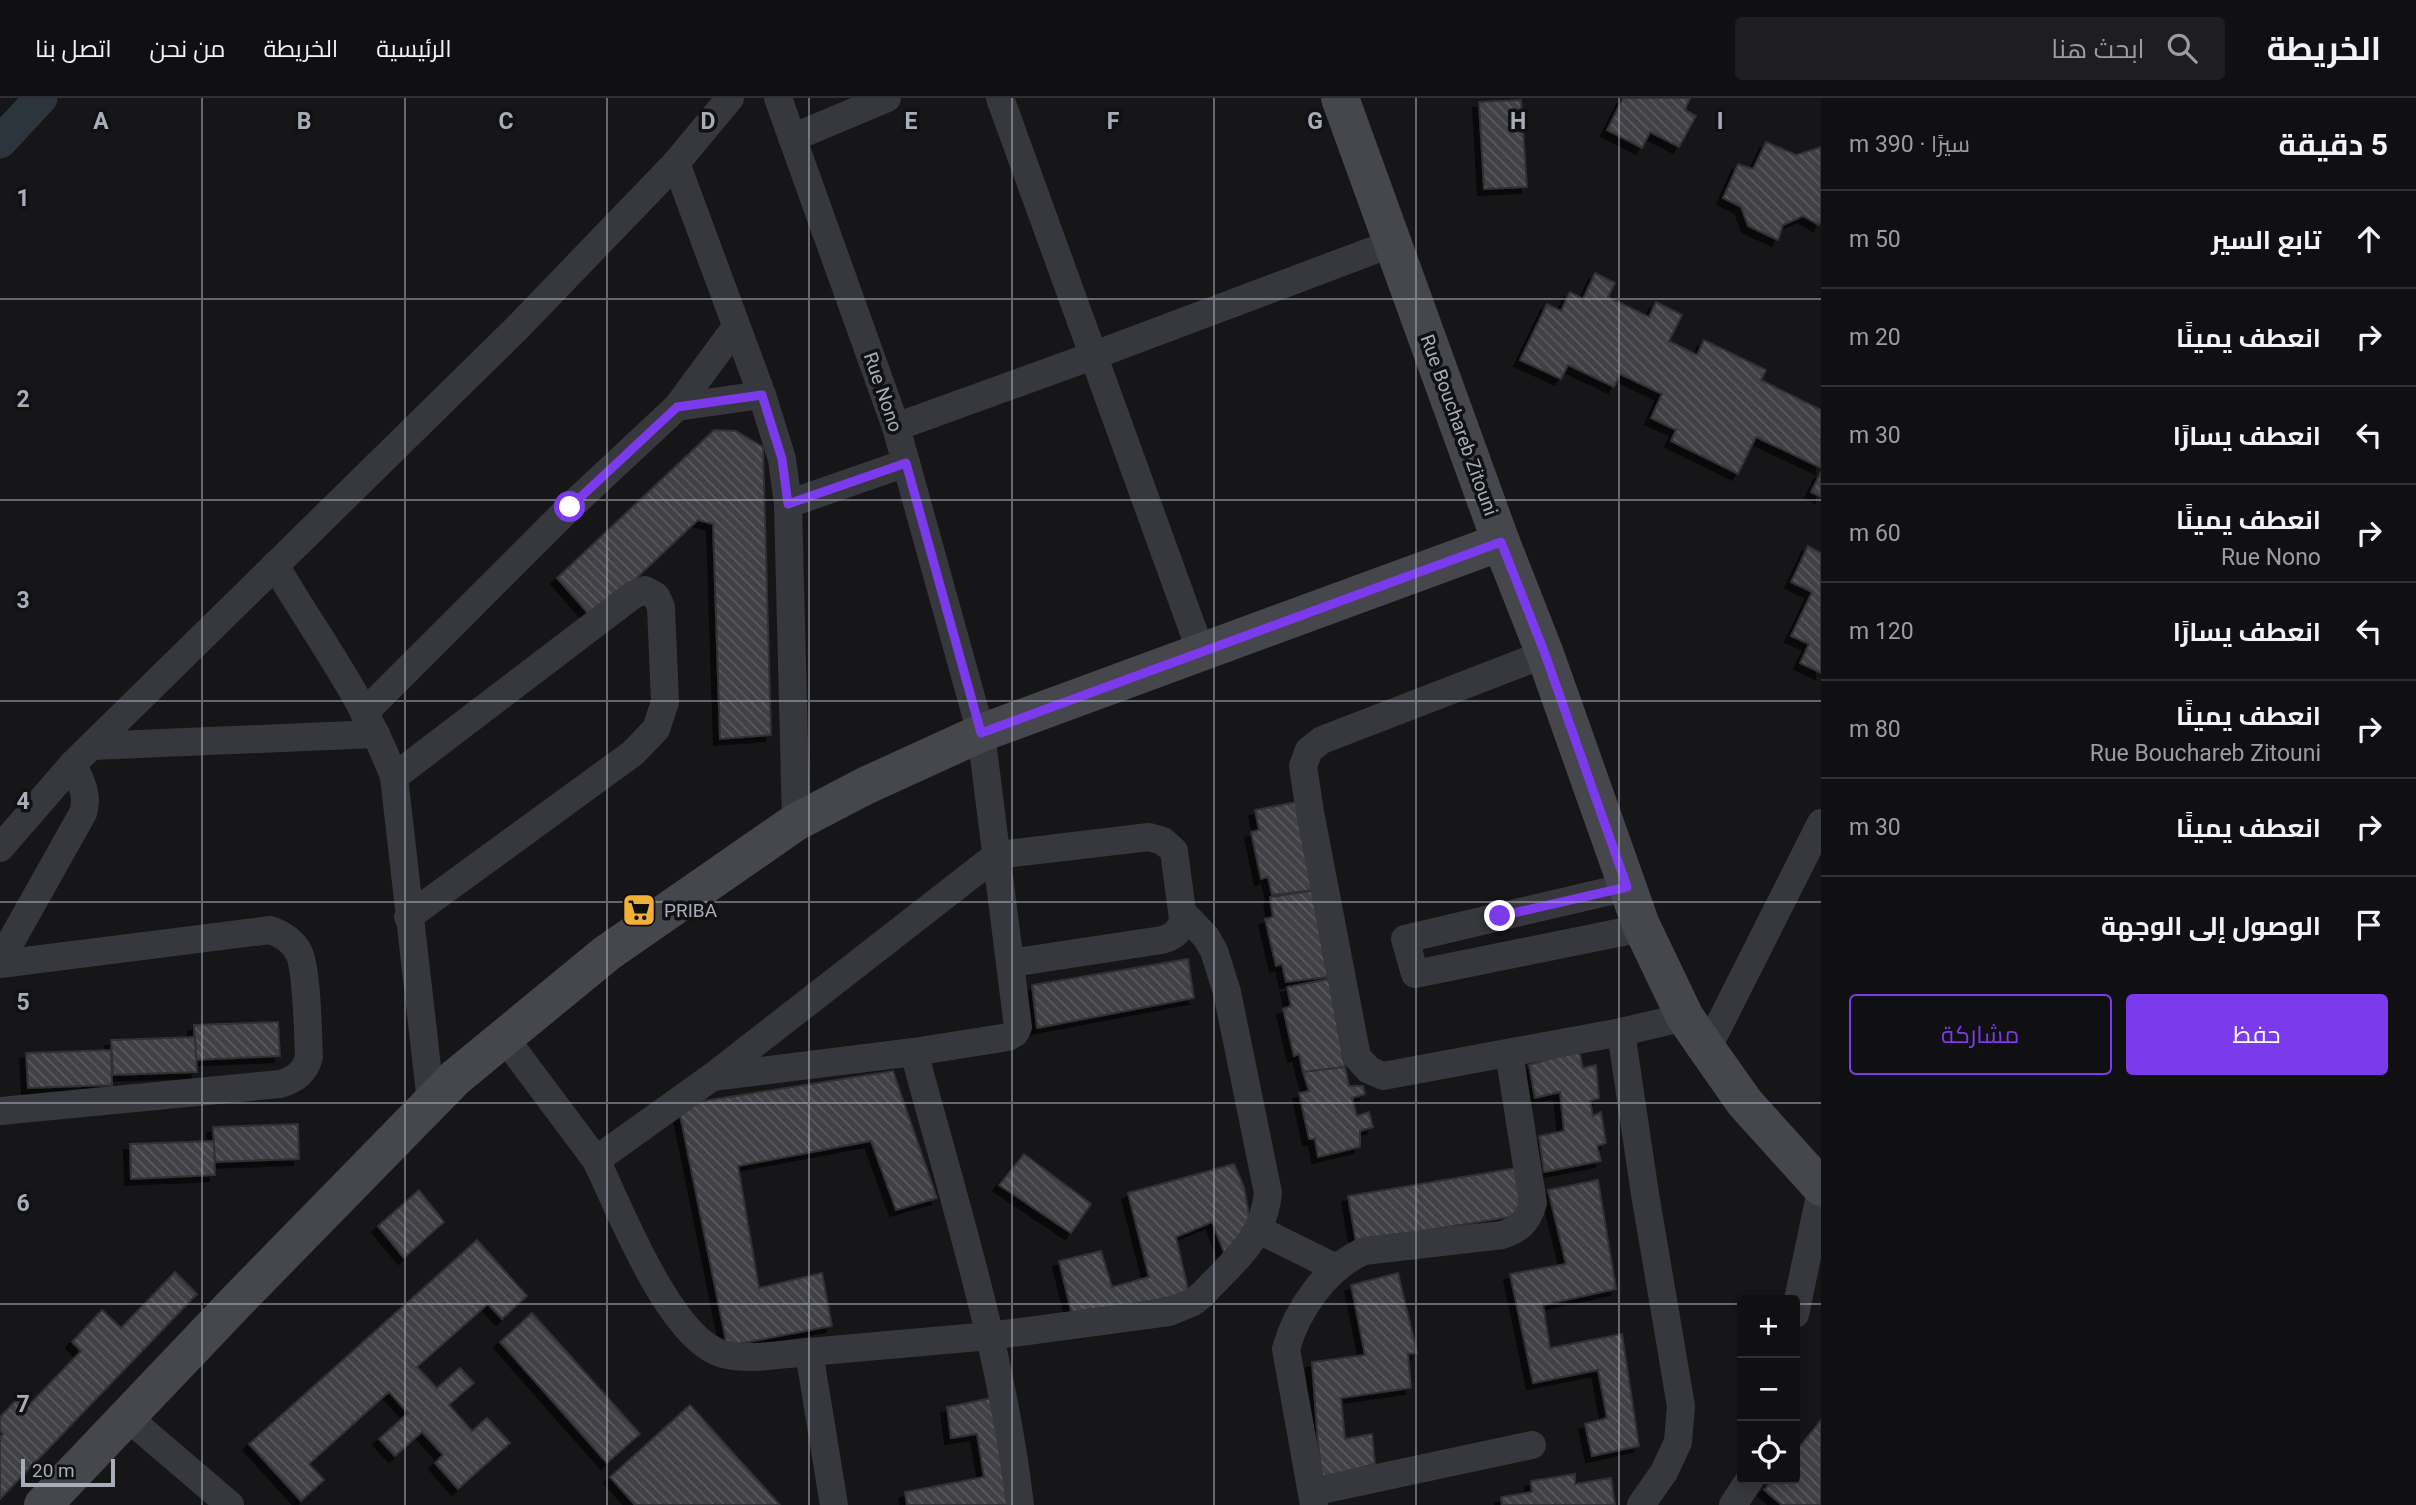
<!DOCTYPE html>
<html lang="ar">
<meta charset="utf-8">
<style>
body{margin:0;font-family:Roboto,Cairo,sans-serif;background:#1e1e20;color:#f1f3f6;direction:rtl}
.controls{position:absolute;right:21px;bottom:21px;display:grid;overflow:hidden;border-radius:7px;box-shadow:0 4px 10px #0003}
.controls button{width:63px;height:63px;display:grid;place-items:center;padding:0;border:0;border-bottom:2px solid #303032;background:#101012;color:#f1f3f6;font:35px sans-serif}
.scale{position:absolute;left:21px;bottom:18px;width:94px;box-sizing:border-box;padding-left:7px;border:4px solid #a8adb8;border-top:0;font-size:19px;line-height:24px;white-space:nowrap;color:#a8adb8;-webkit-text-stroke:5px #111113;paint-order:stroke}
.stop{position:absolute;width:21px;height:21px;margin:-16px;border:5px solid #7c3aed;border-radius:50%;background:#fff}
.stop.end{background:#7c3aed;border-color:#fff;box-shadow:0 2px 7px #0008}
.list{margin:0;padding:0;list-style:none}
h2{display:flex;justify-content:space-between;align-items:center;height:91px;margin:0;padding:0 28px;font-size:30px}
h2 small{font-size:23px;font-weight:400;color:#9c9d9f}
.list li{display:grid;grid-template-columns:46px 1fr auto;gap:21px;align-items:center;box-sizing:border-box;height:98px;padding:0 28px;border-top:2px solid #303032}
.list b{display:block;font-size:26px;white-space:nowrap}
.list p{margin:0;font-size:23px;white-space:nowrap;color:#9c9d9f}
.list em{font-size:23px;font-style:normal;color:#9c9d9f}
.actions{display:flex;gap:14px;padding:21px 28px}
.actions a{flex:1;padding:16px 0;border:2px solid #7c3aed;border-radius:7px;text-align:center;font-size:24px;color:#7c3aed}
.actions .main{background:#7c3aed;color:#fff}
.icon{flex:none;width:38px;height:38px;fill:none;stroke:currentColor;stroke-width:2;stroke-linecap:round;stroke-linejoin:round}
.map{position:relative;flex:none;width:1821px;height:1407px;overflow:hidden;direction:ltr}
header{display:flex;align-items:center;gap:42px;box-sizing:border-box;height:98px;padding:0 35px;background:#101012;border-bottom:2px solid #303032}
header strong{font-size:33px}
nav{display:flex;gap:38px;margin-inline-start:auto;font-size:24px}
.search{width:490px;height:63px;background:#1e1e20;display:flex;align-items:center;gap:18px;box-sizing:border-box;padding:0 24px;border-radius:7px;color:#9c9d9f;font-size:26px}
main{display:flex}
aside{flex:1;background:#101012}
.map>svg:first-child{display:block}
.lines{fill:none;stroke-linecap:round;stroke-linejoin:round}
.canal{stroke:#2c353c;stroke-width:33}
.building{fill:url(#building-back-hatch);stroke:#303034;stroke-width:2;filter:url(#shadow)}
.street{stroke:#37383d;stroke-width:28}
.secondary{stroke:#45474d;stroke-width:38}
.route{stroke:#7c3aed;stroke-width:9}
.grid{fill:none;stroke:#a8adb8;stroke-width:2;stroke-opacity:0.55}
.labels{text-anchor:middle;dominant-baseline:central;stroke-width:7;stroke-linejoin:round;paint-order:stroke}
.street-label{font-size:19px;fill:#a8adb8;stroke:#111113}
.poi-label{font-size:19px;fill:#a8adb8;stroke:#111113;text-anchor:start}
.grid-label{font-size:23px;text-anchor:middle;font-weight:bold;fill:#a8adb8;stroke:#111113;stroke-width:7;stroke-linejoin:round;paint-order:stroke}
</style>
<header>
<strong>الخريطة</strong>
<div class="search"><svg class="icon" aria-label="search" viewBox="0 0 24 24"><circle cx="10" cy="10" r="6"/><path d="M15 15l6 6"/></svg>ابحث هنا</div>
<nav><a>الرئيسية</a><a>الخريطة</a><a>من نحن</a><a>اتصل بنا</a></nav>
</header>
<main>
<aside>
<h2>5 دقيقة<small>سيرًا · 390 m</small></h2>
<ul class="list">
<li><svg class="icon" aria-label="ahead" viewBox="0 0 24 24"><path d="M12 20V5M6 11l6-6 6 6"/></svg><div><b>تابع السير</b></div><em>50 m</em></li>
<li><svg class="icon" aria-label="right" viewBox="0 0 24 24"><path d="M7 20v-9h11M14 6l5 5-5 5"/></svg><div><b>انعطف يمينًا</b></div><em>20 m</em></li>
<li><svg class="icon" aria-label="left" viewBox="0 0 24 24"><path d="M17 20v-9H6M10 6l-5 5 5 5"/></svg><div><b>انعطف يسارًا</b></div><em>30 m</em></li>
<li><svg class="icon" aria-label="right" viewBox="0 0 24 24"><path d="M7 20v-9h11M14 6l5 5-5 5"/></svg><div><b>انعطف يمينًا</b><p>Rue Nono</p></div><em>60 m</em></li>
<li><svg class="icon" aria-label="left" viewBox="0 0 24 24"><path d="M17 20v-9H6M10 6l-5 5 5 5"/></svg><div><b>انعطف يسارًا</b></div><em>120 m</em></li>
<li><svg class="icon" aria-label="right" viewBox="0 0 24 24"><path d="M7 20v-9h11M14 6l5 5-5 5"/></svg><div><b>انعطف يمينًا</b><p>Rue Bouchareb Zitouni</p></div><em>80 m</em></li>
<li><svg class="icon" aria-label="right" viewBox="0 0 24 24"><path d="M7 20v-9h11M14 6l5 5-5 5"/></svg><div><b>انعطف يمينًا</b></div><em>30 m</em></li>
<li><svg class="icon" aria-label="arrive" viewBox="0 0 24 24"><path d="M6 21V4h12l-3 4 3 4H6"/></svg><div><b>الوصول إلى الوجهة</b></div></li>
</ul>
<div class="actions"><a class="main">حفظ</a><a>مشاركة</a></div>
</aside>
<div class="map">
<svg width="1821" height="1407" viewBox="0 0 1821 1407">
<defs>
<pattern id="building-back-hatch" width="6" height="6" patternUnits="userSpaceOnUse" patternTransform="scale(1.75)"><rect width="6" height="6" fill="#404145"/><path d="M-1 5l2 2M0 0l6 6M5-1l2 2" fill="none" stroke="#595a5e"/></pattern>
<filter id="shadow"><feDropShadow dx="-6" dy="6" stdDeviation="0" flood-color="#0009"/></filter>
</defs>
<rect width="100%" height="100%" fill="#161618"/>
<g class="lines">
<path class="canal" d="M0,44L41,0"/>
</g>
<g class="building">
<path d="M1623,0H1690L1685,12L1696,18L1679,49L1650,34L1642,50L1607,32Z"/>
<path d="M1521,2L1527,89L1484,91L1479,4Z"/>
<path d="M1766,44L1796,57L1821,49V123L1819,127L1803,118L1783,127L1778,142L1748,128L1741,109L1723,100L1738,66L1753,71Z"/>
<path d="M1595,175L1615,185L1608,199L1649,219L1656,204L1682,217L1669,243L1697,257L1704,242L1766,272L1761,282L1821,312V370L1756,339L1738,376L1671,343L1676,332L1651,320L1662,296L1620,276L1614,289L1568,267L1561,281L1520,262L1547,206L1561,213L1570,194L1583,201Z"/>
<path d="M714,332L736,333L763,349L771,637L720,641L713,426L698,422L593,521L557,480Z"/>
<path d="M1821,374V399L1811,394Z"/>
<path d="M1808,448L1821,455V575L1800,565L1809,546L1791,538L1812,494L1791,484Z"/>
<path d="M1297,704L1314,792L1272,797L1268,779L1261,781L1251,734L1259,732L1255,712Z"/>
<path d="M1312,793L1328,879L1286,884L1282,866L1276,868L1265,821L1273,819L1270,799Z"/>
<path d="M1188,861L1194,900L1037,930L1032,887Z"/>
<path d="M1329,881L1345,969L1303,974L1299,956L1294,958L1283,911L1291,908L1287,889Z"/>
<path d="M278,924L280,958L195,962L194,927Z"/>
<path d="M195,939L197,974L113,977L111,942Z"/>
<path d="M111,952L112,987L28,990L26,955Z"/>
<path d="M1579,952L1583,970L1596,967L1599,1000L1590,1003L1593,1018L1601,1014L1606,1045L1597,1048L1601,1063L1544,1074L1539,1038L1564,1033L1560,994L1535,1000L1529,967Z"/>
<path d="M1345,969L1349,988H1363L1365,996L1352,1000L1357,1018L1369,1014L1373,1029L1360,1033V1049L1318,1059L1315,1041H1309L1299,995L1309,993L1303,974Z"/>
<path d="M893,973L937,1100L896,1112L871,1043L738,1068L759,1190L822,1175L832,1228L727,1248L678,1007Z"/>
<path d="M298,1026L299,1061L215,1064L213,1029Z"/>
<path d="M214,1043L215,1077L131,1081L130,1046Z"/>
<path d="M1024,1056L1091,1106L1071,1135L999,1087Z"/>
<path d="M1234,1066L1244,1089L1253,1139L1225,1157L1212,1124L1176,1139L1189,1196L1072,1217L1059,1163L1101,1153L1112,1189L1149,1179L1128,1095Z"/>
<path d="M1517,1070L1528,1116L1356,1144L1348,1098Z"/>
<path d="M1598,1082L1616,1191L1543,1207L1550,1250L1622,1236L1639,1348L1592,1358L1585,1326L1607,1320L1598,1272L1533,1285L1510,1176L1566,1166L1548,1092Z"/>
<path d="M419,1092L444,1124L404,1160L378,1128Z"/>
<path d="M477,1142L527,1198L502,1221L488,1206L417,1269L437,1290L460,1270L474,1285L449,1307L472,1333L487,1320L510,1345L458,1391L435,1365L443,1357L422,1334L395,1358L379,1341L408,1315L389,1294L309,1366L324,1382L301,1403L249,1346Z"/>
<path d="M175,1174L197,1196L0,1401V1339L3,1336L0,1333V1319L20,1298L29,1307L81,1253L72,1244L102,1212L121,1230Z"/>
<path d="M1398,1175L1417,1255L1408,1256L1411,1290L1341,1300L1345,1341L1372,1336L1375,1366L1322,1380L1318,1345L1312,1264L1365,1257L1351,1187Z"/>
<path d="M532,1215L640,1336L607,1365L500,1244Z"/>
<path d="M992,1300L1009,1407H907L905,1394L984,1379L977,1336L951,1340L947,1309Z"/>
<path d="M690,1307L780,1407H635L610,1379Z"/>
<path d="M1821,1322V1407H1782L1764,1392L1774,1381H1795V1354Z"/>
<path d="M1575,1376V1386L1611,1380L1615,1407H1502L1501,1399L1532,1394L1531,1383Z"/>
</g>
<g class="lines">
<g class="street">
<path d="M1000,0L1201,554"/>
<path d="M792,40L887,0"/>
<path d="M676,65L762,297L782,361L788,406L796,724"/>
<path d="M677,309L762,297"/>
<path d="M896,329L1095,257L1393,145"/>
<path d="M788,406L906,365"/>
<path d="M275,467C316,537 366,603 394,679L431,1004"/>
<path d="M1545,556L1322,642L1309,652L1303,668L1310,714L1357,959L1369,972L1383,978L1621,934L1685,919"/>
<path d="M364,615L570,409L677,309L736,229"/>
<path d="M92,648L376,636"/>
<path d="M394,679L633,497L645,492L656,498L661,509L665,604L656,631L633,655L408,819"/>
<path d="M0,750L73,666L516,231L676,65L730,0"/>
<path d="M1627,789L1405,841L1415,876L1642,830"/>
<path d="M0,863L83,715C89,697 80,682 73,666"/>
<path d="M0,866L270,832C282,836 293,843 299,855C307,871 308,938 309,959C305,974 295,982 280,986L0,1013"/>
<path d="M1621,934L1645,1096L1681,1308L1678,1344L1664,1374L1641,1407"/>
<path d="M504,939L596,1062L712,979L997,757L1149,739L1163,743L1174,753L1183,821C1181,833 1173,839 1162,842L1011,865"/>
<path d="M1707,951L1821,725"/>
<path d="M914,954C954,1103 1002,1253 1020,1407"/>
<path d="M712,979L914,954L1008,939L1015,935L1018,929L981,635L896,329L778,0"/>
<path d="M596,1062C620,1111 670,1242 723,1256C751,1263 781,1256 809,1254"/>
<path d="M1259,1132L1336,1170"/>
<path d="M1795,1216L1821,1093"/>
<path d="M127,1319L230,1407"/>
<path d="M1312,1394L1532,1347"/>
<path d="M834,1407L809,1254L990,1238L1169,1214L1193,1204L1203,1196C1233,1163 1263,1143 1268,1095L1227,894L1214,853L1206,839L1183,815"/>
<path d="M1314,1407L1286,1251C1297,1211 1327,1169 1364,1153L1502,1137C1519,1132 1528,1123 1533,1105L1509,955"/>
<path d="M1733,1407L1750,1381"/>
</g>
<g class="secondary">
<path d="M1340,0L1501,444L1545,556L1641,827L1685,919L1707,951L1745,1005L1821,1089"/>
<path d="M43,1407L238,1202L455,980L607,855L796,724L865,688L981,635L1501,444"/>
</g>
</g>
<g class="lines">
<path class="route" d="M570,409L677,309L762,297L782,361L788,406L906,365L981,635L1501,444L1545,556L1627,789L1500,818"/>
</g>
<path class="grid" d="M202,0V1407M405,0V1407M607,0V1407M809,0V1407M1012,0V1407M1214,0V1407M1416,0V1407M1619,0V1407M0,201H1821M0,402H1821M0,603H1821M0,804H1821M0,1005H1821M0,1206H1742M1795,1206H1821"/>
<defs>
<symbol id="supermarket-square" viewBox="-11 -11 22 22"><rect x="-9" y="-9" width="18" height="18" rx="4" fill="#f2b134" stroke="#111113"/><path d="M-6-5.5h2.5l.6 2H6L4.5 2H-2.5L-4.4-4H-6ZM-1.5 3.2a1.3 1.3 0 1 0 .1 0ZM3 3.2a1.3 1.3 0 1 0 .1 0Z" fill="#111"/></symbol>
</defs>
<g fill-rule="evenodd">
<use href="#supermarket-square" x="620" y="793" width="38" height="38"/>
</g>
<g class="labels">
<g class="street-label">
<text transform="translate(883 294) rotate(71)">Rue Nono</text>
<text transform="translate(1459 327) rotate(70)">Rue Bouchareb Zitouni</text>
</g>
<g class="poi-label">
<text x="664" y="812">PRIBA</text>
</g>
</g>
<g class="grid-label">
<text x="101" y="31">A</text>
<text x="304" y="31">B</text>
<text x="506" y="31">C</text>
<text x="708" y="31">D</text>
<text x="911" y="31">E</text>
<text x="1113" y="31">F</text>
<text x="1315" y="31">G</text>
<text x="1518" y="31">H</text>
<text x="1720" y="31">I</text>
<text x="23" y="108">1</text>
<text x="23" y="309">2</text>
<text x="23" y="510">3</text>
<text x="23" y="711">4</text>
<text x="23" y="912">5</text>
<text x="23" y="1113">6</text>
<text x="23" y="1314">7</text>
</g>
</svg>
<div class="controls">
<button>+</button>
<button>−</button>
<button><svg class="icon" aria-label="locate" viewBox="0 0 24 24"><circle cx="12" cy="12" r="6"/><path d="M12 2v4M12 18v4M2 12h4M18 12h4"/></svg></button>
</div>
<div class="scale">20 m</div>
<div class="stop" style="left:570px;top:409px"></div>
<div class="stop end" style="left:1500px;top:818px"></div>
</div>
</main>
